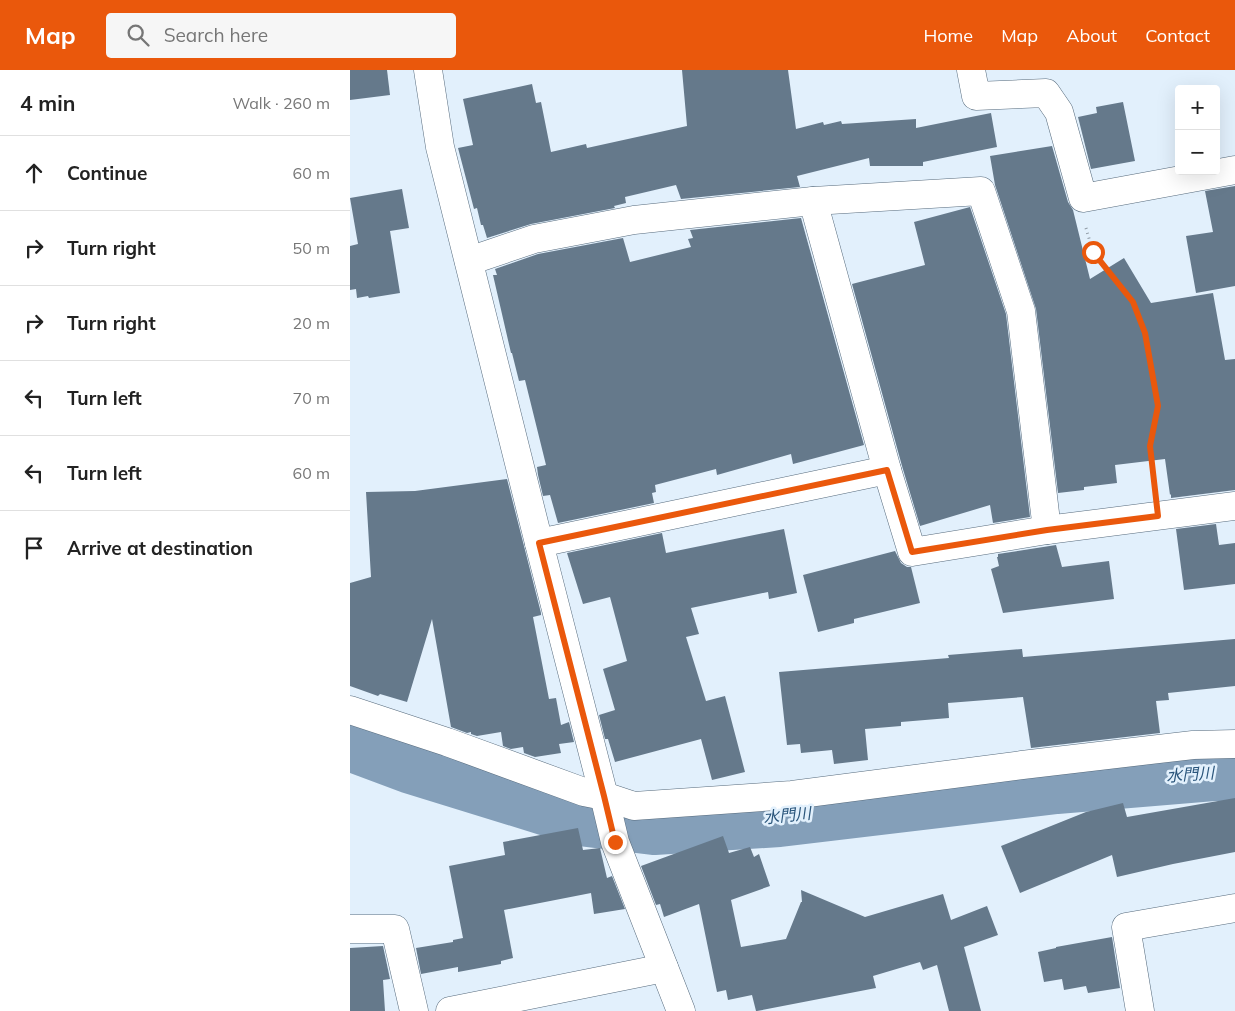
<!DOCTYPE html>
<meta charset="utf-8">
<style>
body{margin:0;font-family:Mulish,"Noto Sans JP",sans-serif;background:#f6f6f6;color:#222}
.controls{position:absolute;right:15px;top:15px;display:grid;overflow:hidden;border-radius:5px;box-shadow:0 5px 20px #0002}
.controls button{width:45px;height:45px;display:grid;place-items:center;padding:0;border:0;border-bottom:1px solid #e0e0e0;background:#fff;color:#222;font:25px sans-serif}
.stop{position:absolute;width:15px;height:15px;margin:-11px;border:4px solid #ea580c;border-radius:50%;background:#fff}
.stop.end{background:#ea580c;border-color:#fff;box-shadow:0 1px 5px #0008}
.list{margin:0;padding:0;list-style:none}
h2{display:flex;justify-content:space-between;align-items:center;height:65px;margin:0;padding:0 20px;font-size:21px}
h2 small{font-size:16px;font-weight:400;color:#767676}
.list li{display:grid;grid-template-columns:32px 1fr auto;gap:15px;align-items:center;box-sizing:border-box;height:75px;padding:0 20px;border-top:1px solid #e0e0e0}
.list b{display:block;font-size:19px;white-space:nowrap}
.list em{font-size:16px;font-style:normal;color:#767676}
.icon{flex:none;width:28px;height:28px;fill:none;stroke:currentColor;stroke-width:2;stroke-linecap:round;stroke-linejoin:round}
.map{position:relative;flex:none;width:885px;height:941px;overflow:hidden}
header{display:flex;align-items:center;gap:30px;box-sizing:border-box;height:70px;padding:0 25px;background:#ea580c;color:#fff}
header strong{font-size:24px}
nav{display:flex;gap:28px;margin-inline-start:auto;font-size:18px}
.search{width:350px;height:45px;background:#f6f6f6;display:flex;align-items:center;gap:12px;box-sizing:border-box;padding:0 18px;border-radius:5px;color:#767676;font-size:19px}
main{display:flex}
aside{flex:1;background:#fff}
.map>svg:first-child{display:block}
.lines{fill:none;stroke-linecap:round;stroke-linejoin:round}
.river{stroke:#849fb9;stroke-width:60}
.building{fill:#65798b}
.street-casing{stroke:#576b7d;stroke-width:29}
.path{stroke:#8e99a3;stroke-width:3;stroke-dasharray:1 4;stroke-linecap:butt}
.street{stroke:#fff;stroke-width:28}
.route{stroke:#ea580c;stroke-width:6}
.labels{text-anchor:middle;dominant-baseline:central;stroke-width:5;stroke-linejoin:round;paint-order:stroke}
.water-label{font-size:16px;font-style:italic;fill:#2a557b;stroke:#e2f0fc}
</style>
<header>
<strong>Map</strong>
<div class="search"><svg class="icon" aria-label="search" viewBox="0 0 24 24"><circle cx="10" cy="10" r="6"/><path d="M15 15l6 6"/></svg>Search here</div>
<nav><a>Home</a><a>Map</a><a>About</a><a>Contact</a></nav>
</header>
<main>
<aside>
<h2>4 min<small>Walk · 260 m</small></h2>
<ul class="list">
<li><svg class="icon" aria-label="ahead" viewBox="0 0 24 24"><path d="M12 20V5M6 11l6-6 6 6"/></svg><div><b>Continue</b></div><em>60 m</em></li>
<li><svg class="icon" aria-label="right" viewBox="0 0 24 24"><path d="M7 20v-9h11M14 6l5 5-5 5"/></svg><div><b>Turn right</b></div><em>50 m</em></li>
<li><svg class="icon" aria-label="right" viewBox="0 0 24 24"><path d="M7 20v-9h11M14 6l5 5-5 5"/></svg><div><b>Turn right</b></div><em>20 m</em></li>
<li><svg class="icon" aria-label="left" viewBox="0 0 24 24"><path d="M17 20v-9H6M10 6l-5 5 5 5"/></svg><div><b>Turn left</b></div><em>70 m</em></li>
<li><svg class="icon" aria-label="left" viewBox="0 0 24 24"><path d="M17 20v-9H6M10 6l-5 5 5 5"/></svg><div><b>Turn left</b></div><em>60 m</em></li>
<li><svg class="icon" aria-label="arrive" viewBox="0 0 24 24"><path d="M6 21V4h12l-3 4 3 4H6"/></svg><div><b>Arrive at destination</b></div></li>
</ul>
</aside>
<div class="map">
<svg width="885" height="941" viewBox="0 0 885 941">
<rect width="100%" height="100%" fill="#e2f0fc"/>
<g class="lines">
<path class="river" d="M0,671L62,694L230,746L304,755L429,747L706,714L863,701H885"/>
</g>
<g class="building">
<path d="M0,0H37L40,25L0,30Z"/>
<path d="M332,0H438L446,59L473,52L474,55L491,51L492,54L566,49V58L641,43L647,77L573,92V96H520L519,88L447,106L450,117L331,129L326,115L275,127L276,133L264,136L265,138L181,154L137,168L133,155H131L127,138L124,139L108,78L123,75L113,29L182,14L186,33L191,32L201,82L236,74L237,78L337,56Z"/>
<path d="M773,32L785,91L741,99L728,47L747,43L746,37Z"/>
<path d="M702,76L718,132L723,140L740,209L774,188L801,233L863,223L875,290L885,289V420L821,428V424L820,425L815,389L765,395L767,413L734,417V420L708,423L686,239L645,115L640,86Z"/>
<path d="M885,116V216L846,223L836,166L863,162L855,121Z"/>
<path d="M52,119L59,158L40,161L50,223L19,228L18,226L7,228L6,219L0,220V176L8,174L0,128Z"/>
<path d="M620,137L656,244L680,447L643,453L640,435L570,456L552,396L502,214L575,195L564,152Z"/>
<path d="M451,148L514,375L443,394L441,384L367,405L366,399L305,415L306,422L302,423L304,433L208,453L200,425L193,426L188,405L187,397L196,395L175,310L169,311L162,283H161L143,205H147L145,199L188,184L273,168L280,192L341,177L338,169L343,168L340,160Z"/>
<path d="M157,409L191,543V545L183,547L199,629L206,628L211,655L219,652L224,672L209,674L211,683L185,687L174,683L173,677L161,679L153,676L151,662L127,666L121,664V662L117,663L101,657L82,549L57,632L30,624L28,626L0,616V513L21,507L16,422L65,421Z"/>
<path d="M866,454L869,475L885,473V514L834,520L826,459Z"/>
<path d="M434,459L447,523L419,529L418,522L341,538L349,564L336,567L356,631L375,626L395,702L362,710L351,669L265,692L258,669H255L249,645L265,640L253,599L277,591L260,527L233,534L217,483L312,463L316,483Z"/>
<path d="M706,475L712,497L759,491L764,529L653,543L641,499L649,496L647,487H648V484Z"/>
<path d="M545,481L551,493L557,497H561L570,533L504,549V553L468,562L453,505Z"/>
<path d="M885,569V616L818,623L819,630L806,631L810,663L681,678L673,627L598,633L599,648L551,652V656L515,659L518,690L484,694L482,680L451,683L450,674L437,675L429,602L599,588L598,585L672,579L673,587Z"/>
<path d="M885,728V782L823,794L767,807L762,785L670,823L651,776L736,742L773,733L777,747Z"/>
<path d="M228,758L233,780L250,778L257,808L262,806L275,839L244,844L241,823L154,840L163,888L151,891V894L108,902V897L71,904L66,878L103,872V870L113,868L99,796L155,785L153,772Z"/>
<path d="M373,766L379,783L400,777L404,787L409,784L420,816L381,830L391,877L436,869L451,832H452L451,820L515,847L593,824L601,850L637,836L648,865L614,877L631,941H599L587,895L573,900L570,892L523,906L526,918L407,941H406L402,925L378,930L376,920L367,922L349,834L314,847L310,834L306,835L291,796Z"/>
<path d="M762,867L770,918L738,923L736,916L714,920L712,909L694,912L688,882L706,878V877Z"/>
<path d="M33,876L40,909L33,910L35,941H0V878Z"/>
</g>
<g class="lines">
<defs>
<g id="street">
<path d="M78,0L90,77L189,473L256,734L265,772L331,941"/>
<path d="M621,0L626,26L696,23L709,42L733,128L885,100"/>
<path d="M463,131L537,400L562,482L697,460"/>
<path d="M119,191L184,169L284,150L463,131L631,121L671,241L697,460L885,436"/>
<path d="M189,473L537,400"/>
<path d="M0,640L97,672L234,722L254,726L284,736L442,725L672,695L843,675L885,674"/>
<path d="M0,859H45L64,941"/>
<path d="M100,941L314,898"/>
<path d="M790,941L776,857L885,838"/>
</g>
</defs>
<use href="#street" class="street-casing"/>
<path class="path" d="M736,158L743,182L783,232L795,263L808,336L800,376L805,415"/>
<use href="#street" class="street"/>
</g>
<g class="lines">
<path class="route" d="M265,772L254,726L189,473L537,400L562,482L697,460L808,446L800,376L808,336L795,263L783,232L743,182"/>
</g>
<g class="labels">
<g class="water-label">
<text transform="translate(840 704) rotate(-4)">水門川</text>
<text transform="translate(437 745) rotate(-6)">水門川</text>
</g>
</g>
</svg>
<div class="controls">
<button>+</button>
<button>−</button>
</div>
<div class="stop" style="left:743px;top:182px"></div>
<div class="stop end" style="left:265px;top:772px"></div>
</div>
</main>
